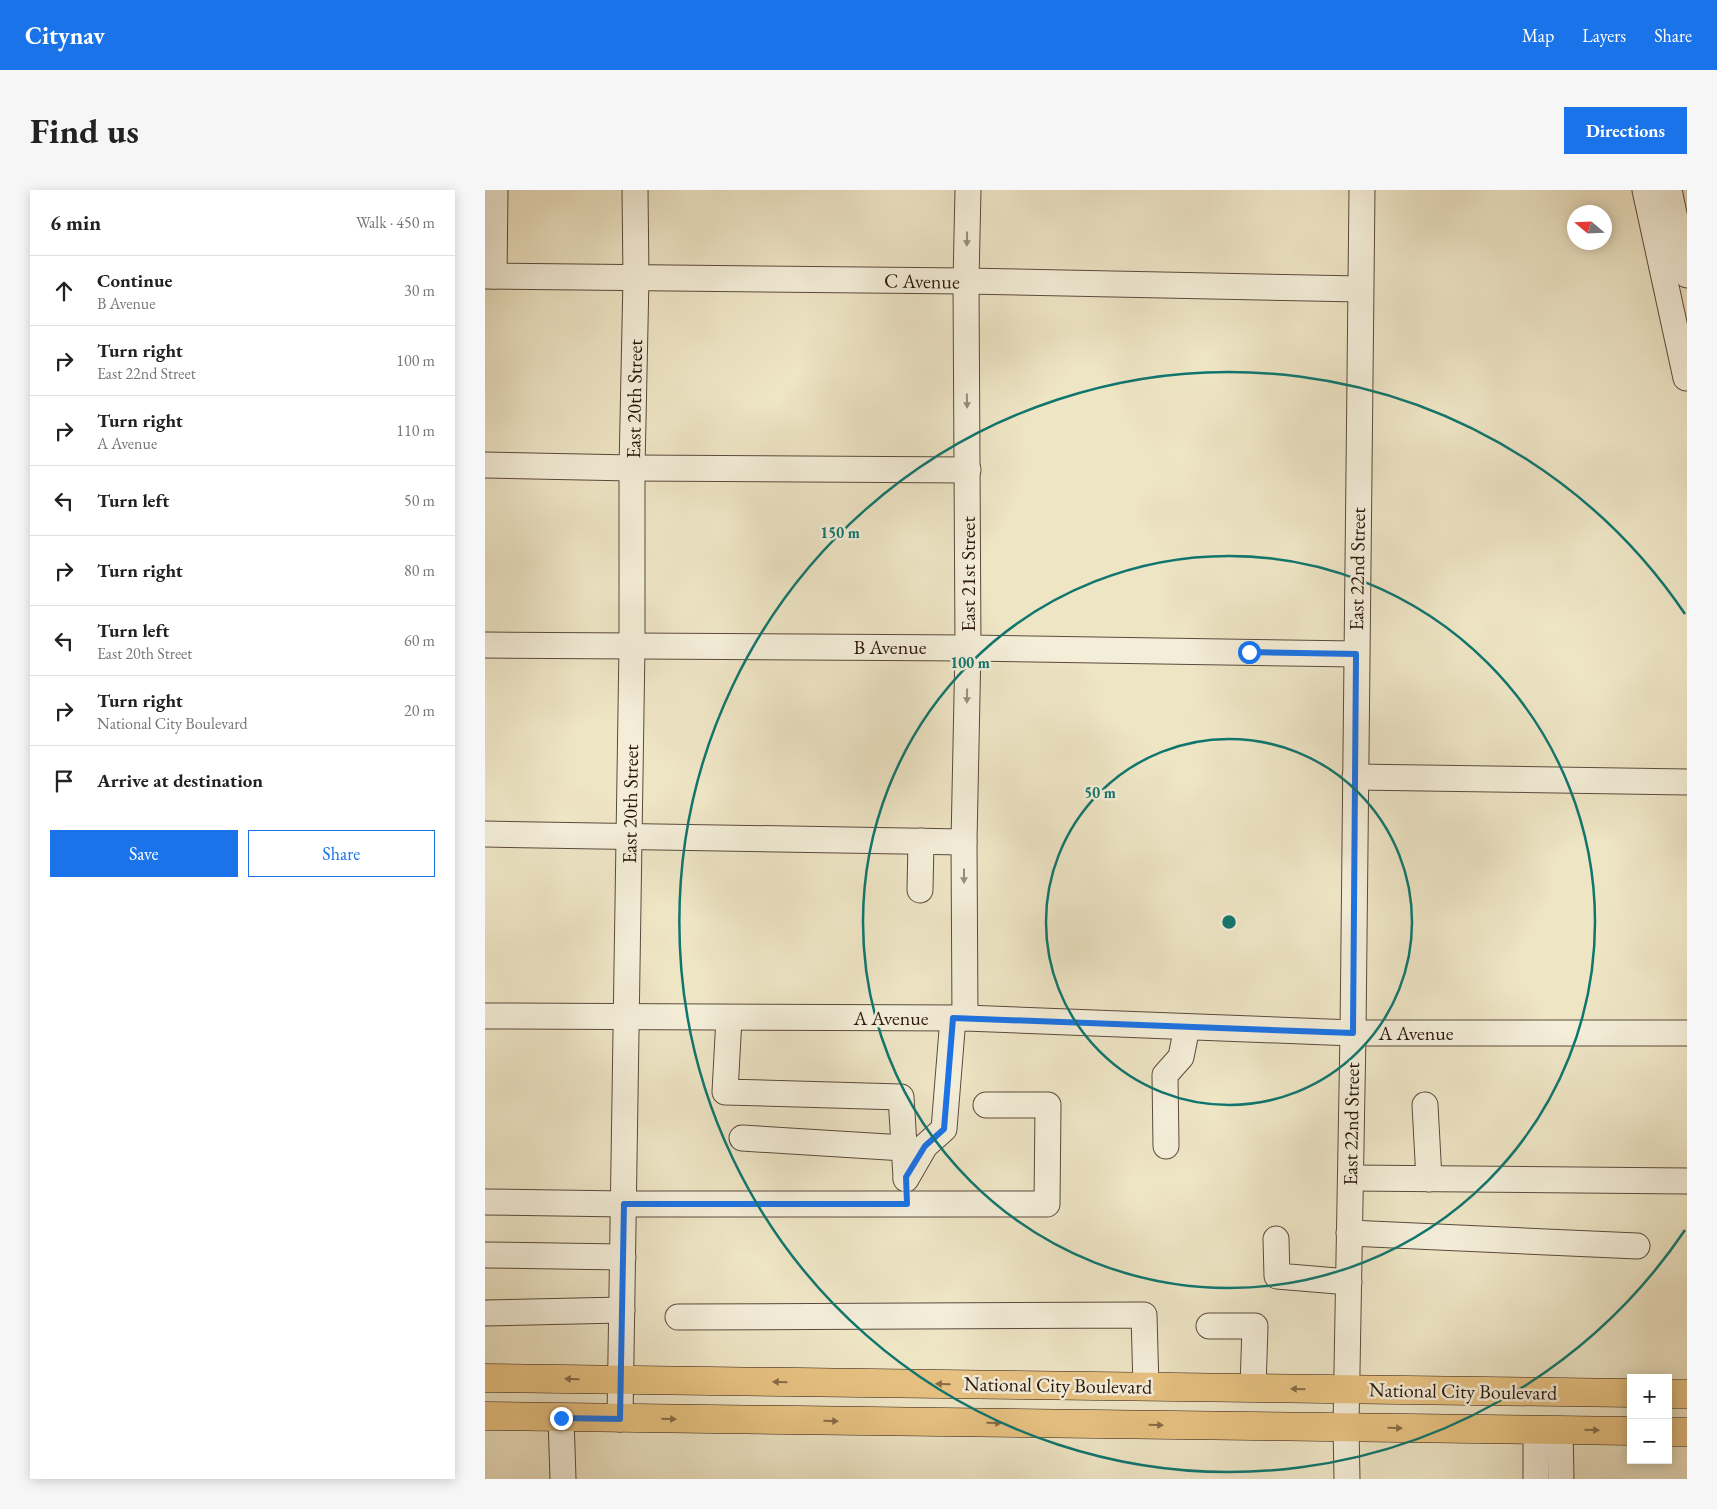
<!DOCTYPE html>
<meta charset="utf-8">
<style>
body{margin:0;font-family:"EB Garamond",serif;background:#f6f6f6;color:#222}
.controls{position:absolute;right:15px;bottom:15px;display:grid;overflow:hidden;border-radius:0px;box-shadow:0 2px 12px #0003}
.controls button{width:45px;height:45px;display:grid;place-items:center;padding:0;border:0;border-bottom:1px solid #e0e0e0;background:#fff;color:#222;font:25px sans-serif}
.compass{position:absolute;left:1082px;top:15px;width:45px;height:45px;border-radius:50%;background:#fff;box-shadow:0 2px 12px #0003;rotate:289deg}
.stop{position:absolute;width:15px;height:15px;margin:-11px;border:4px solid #1a73e8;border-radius:50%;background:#fff}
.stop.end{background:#1a73e8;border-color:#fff;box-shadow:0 1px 5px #0008}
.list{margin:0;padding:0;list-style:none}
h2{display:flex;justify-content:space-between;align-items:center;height:65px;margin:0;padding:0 20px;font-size:21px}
h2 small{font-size:16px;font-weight:400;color:#767676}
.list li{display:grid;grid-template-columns:32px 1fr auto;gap:15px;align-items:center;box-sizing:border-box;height:70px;padding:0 20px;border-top:1px solid #e0e0e0}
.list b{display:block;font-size:19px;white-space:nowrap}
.list p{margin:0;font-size:16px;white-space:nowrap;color:#767676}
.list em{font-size:16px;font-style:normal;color:#767676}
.actions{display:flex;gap:10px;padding:15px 20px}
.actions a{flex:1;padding:11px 0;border:1px solid #1a73e8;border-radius:0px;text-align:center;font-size:18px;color:#1a73e8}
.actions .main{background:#1a73e8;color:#fff}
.icon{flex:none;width:28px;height:28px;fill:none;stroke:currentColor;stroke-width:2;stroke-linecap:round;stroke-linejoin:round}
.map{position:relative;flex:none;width:1202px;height:1289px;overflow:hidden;border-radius:0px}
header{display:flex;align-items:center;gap:30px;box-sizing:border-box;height:70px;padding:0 25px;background:#1a73e8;color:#fff}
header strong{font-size:24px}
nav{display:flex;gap:28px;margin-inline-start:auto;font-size:18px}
.intro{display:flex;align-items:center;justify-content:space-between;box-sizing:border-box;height:120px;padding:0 30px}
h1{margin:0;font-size:35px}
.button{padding:12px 22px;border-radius:0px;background:#1a73e8;color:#fff;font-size:18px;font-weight:700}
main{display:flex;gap:30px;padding:0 30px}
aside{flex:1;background:#fff;border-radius:0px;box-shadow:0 2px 12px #0003}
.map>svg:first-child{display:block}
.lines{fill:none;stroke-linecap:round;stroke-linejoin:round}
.minor-casing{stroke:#5b4a3c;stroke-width:27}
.major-casing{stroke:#2a170e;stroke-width:29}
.minor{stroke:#f4eed9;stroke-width:25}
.major{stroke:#e7c282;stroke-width:28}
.oneway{fill:#998d7e}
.oneway2{fill:#886c48}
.route{stroke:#1a73e8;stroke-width:6}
.ring{fill:none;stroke:#0f766e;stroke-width:2.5}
.labels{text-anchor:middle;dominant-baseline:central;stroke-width:5;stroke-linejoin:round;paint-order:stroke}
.street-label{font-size:20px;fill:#2a170e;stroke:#f4eed9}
.centre{fill:#0f766e;stroke:#f4eed9;stroke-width:2.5}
.ring-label{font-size:15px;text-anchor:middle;font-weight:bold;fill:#0f766e;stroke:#f4eed9;stroke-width:5;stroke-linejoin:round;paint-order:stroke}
</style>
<header>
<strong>Citynav</strong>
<nav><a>Map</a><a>Layers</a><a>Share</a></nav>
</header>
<div class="intro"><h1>Find us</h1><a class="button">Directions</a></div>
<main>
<aside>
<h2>6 min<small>Walk · 450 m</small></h2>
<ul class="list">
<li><svg class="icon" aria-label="ahead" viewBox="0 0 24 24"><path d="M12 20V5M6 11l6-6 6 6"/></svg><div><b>Continue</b><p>B Avenue</p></div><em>30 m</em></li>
<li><svg class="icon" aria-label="right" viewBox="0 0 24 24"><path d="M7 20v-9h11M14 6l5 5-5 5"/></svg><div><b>Turn right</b><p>East 22nd Street</p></div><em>100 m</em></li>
<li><svg class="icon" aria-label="right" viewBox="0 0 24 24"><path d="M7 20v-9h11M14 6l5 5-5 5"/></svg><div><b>Turn right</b><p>A Avenue</p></div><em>110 m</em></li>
<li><svg class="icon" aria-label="left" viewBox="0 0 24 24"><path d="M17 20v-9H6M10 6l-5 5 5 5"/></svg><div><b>Turn left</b></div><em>50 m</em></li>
<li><svg class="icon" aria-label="right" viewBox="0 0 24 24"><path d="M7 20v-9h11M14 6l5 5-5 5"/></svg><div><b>Turn right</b></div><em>80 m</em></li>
<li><svg class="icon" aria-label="left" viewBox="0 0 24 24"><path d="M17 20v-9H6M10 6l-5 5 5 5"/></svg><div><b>Turn left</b><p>East 20th Street</p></div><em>60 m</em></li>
<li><svg class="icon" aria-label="right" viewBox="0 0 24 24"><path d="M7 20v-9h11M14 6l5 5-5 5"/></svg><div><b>Turn right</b><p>National City Boulevard</p></div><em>20 m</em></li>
<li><svg class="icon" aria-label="arrive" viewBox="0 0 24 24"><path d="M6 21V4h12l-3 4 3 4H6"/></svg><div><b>Arrive at destination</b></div></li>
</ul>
<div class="actions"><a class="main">Save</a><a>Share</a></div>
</aside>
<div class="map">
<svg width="1202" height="1289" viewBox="0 0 1202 1289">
<rect width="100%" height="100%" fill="#eee5c5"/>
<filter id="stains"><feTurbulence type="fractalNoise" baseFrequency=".004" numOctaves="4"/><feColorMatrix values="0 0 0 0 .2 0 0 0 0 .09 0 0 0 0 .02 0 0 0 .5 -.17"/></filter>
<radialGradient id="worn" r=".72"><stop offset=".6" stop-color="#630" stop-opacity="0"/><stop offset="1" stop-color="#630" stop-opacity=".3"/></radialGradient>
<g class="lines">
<defs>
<g id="minor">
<path d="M1160,0L1201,188H1202"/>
<path d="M1184,0L1202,85"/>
<path d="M0,86L481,91L875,99"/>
<path d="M9,86L10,0"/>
<path d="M0,275L147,278L483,280"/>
<path d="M0,455L483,458L871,464"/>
<path d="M870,587L1202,592"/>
<path d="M0,644L479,652"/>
<path d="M435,700L436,651"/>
<path d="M0,826L480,828L868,843H1202"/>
<path d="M244,828L240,902L416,907L421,987"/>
<path d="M480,828L479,652L483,458L481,91L483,0"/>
<path d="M940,915L944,989"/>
<path d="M257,948L419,958"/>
<path d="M681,956L680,885L696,867L702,837"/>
<path d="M866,988L1202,991"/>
<path d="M421,989L440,956L459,939L468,828"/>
<path d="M0,1012L139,1014H562L563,915H501"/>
<path d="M864,1043L1152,1056"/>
<path d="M791,1049L792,1086L864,1092"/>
<path d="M0,1065L138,1067"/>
<path d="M0,1123L137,1120"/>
<path d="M193,1127L659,1125L661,1197"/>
<path d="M724,1136H770L768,1198"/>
<path d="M76,1228L78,1289"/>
<path d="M135,1229L147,456V278L151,88L150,0"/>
<path d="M1051,1240V1289"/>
<path d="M1075,1240L1076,1289"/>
<path d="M862,1289L861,1237L868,843L877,0"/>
</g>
<g id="major">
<path d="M0,1188L1146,1203"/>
<path d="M1183,1204H1202"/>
<path d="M0,1226L1146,1241"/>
<path d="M1183,1242H1202"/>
</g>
</defs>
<use href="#minor" class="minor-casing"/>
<use href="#major" class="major-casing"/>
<use href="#minor" class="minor"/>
<use href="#major" class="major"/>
</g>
<defs><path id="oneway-solid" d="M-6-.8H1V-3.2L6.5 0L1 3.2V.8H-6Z" transform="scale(1.25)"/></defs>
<g class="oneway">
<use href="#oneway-solid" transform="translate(482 49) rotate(91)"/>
<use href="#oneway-solid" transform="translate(482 211) rotate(89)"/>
<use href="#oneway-solid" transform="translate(482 506) rotate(91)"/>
<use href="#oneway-solid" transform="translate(479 686) rotate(90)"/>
</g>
<g class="oneway2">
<use href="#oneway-solid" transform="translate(87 1189) rotate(-179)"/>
<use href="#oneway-solid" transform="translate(295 1192) rotate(-179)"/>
<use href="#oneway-solid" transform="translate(458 1194) rotate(-179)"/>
<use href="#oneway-solid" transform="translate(813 1199) rotate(-179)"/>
<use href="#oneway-solid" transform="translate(184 1229) rotate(1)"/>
<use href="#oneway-solid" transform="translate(346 1231) rotate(1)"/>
<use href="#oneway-solid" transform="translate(509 1233) rotate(1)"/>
<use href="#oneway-solid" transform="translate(671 1235) rotate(1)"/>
<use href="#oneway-solid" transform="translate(910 1238) rotate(1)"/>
<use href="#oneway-solid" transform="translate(1107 1240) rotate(1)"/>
</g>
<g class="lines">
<path class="route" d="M76,1228L135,1229L139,1014H422L421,987L440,956L459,939L468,828L868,843L871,464L764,462"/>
</g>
<g class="ring">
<circle cx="744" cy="732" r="183"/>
<circle cx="744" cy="732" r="366"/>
<path d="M1200 1040A550 550 0 1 1 1200 424"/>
</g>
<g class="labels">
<g class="street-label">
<text transform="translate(437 91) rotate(1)">C Avenue</text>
<text transform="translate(149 209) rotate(-89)">East 20th Street</text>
<text transform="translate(872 379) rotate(-89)">East 22nd Street</text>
<text transform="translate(483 384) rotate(-90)">East 21st Street</text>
<text x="405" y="457">B Avenue</text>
<text transform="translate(145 614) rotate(-89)">East 20th Street</text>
<text x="406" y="828">A Avenue</text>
<text x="931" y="843">A Avenue</text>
<text transform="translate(866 934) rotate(-89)">East 22nd Street</text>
<text transform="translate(573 1195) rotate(1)">National City Boulevard</text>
<text transform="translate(978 1201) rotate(1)">National City Boulevard</text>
</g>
</g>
<circle cx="744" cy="732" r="8" class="centre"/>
<g class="ring-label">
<text x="355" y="348">150 m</text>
<text x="485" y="478">100 m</text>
<text x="615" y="608">50 m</text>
</g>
<rect width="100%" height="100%" filter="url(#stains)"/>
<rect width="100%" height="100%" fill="url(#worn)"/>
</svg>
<div class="controls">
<button>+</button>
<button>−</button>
</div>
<svg class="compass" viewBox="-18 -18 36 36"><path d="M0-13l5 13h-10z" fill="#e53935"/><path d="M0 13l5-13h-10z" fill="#767676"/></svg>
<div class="stop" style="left:764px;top:462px"></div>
<div class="stop end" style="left:76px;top:1228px"></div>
</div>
</main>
